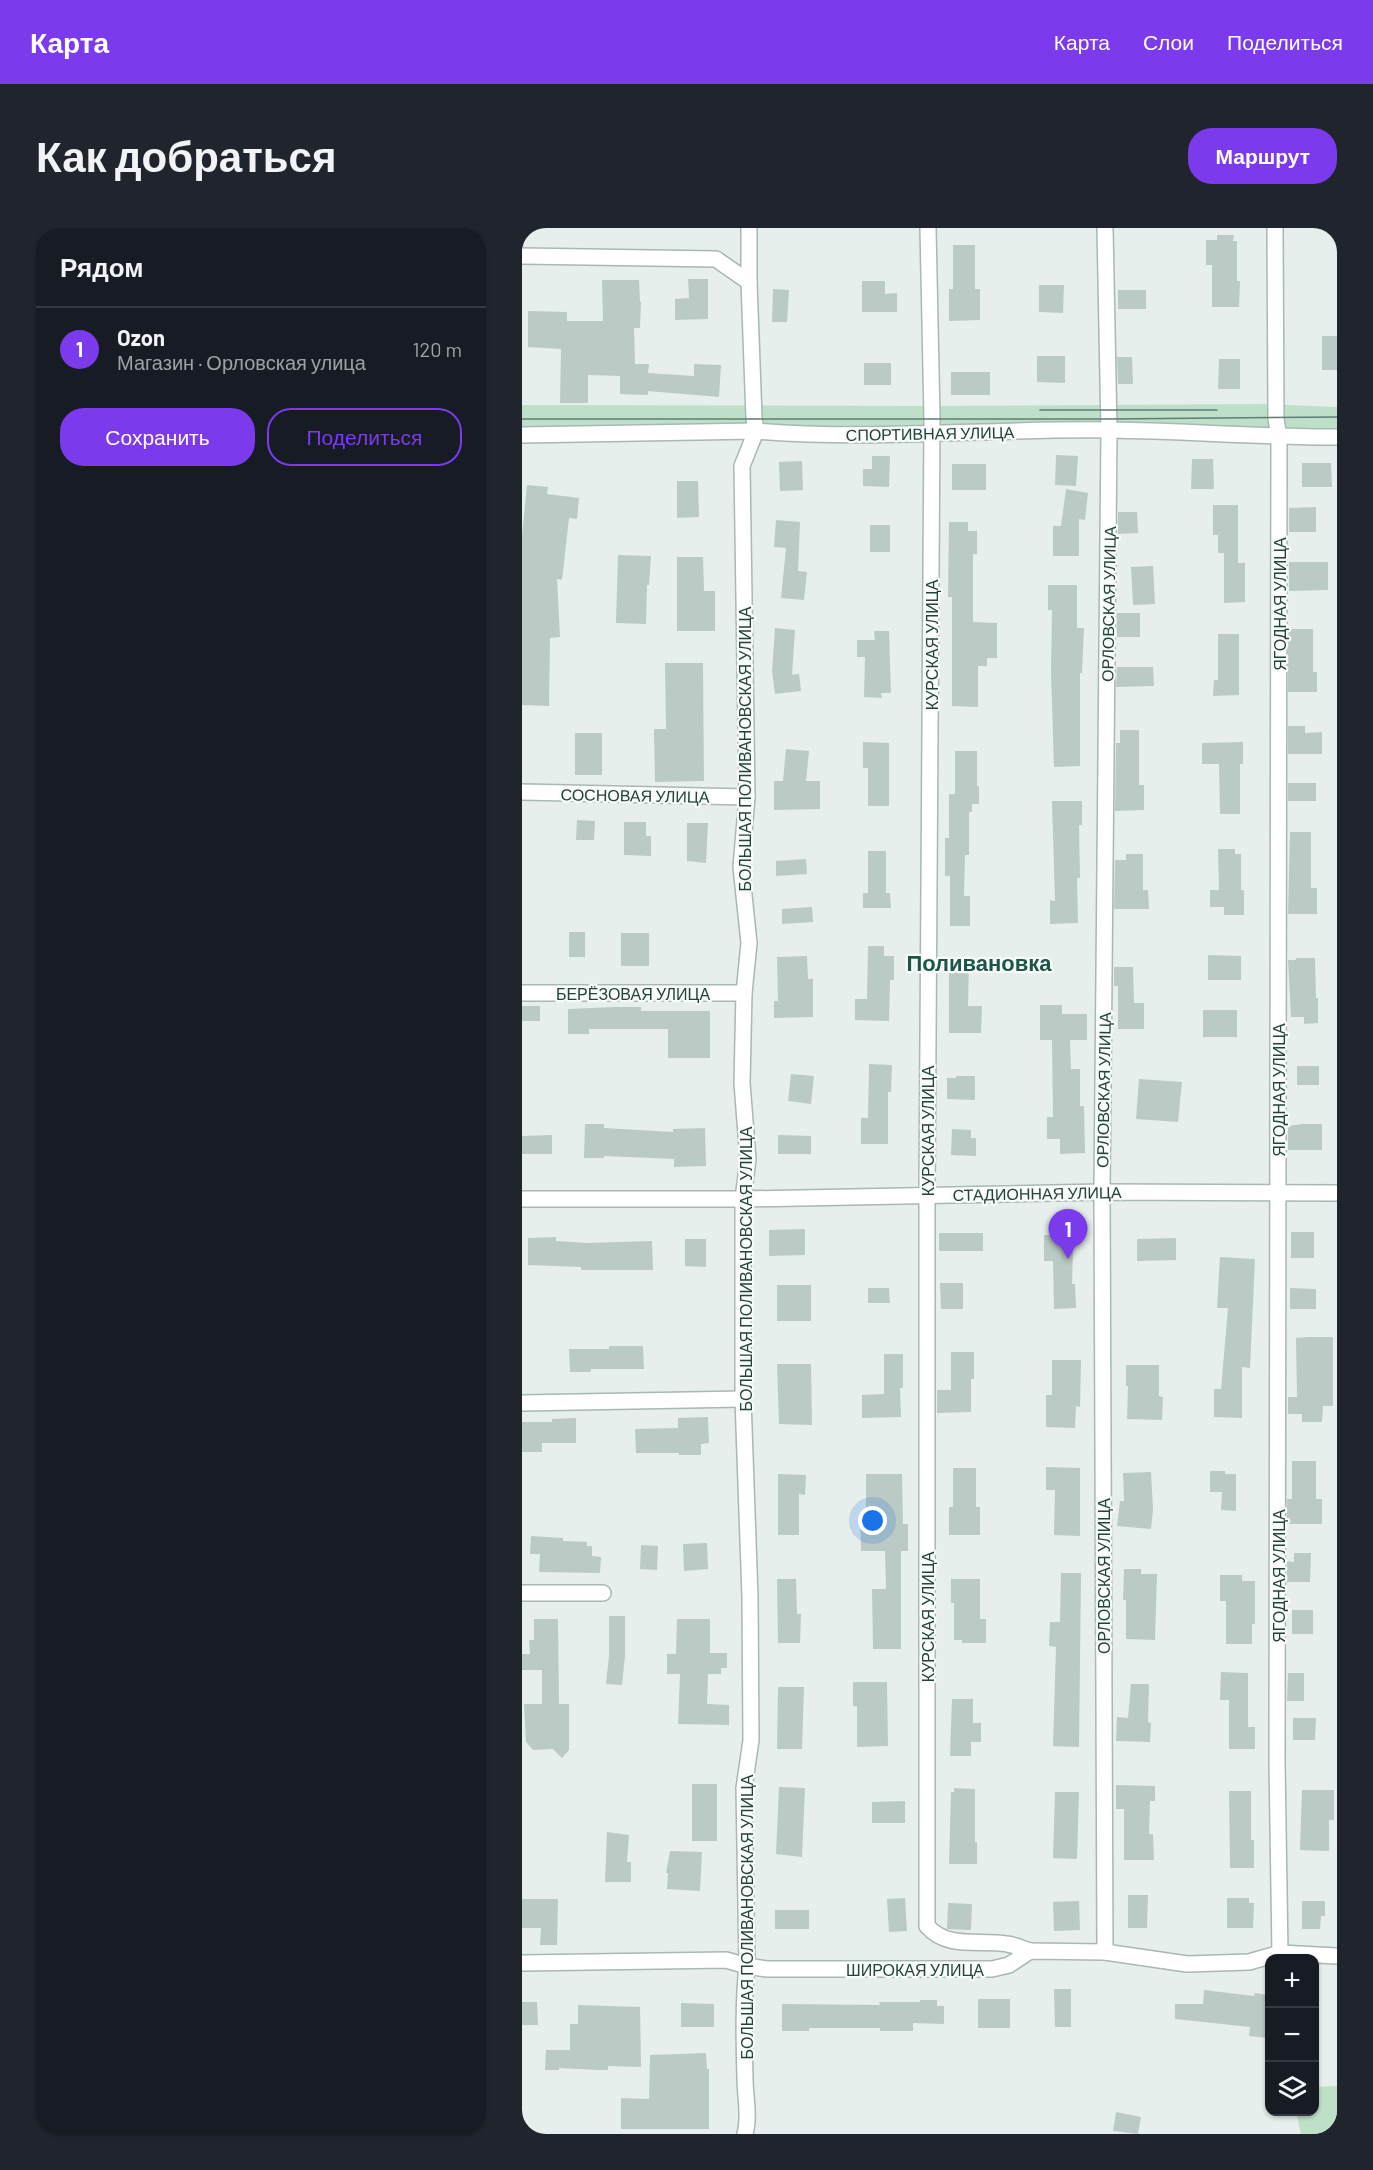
<!DOCTYPE html>
<html lang="ru">
<meta charset="utf-8">
<style>
body{margin:0;font-family:Barlow,sans-serif;background:#20242c;color:#f1f3f6}
.controls{position:absolute;right:18px;bottom:18px;display:grid;overflow:hidden;border-radius:12px;box-shadow:0 2px 4px #0004}
.controls button{width:54px;height:54px;display:grid;place-items:center;padding:0;border:0;border-bottom:2px solid #363941;background:#171b24;color:#f1f3f6;font:30px sans-serif}
.you{position:absolute;left:351px;top:1293px;width:21px;height:21px;margin:-15px;border:4px solid #fff;border-radius:50%;background:#1a73e8;box-shadow:0 0 0 9px #1a73e833}
.badge{display:grid;place-items:center;width:39px;height:39px;border-radius:50%;background:#7c3aed;color:#fff;font-size:20px;font-weight:700}
.pin{position:absolute;translate:-50% -50px;filter:drop-shadow(0 2px 3px #0008)}
.pin::after{content:'';position:absolute;top:32px;width:21px;height:18px;background:inherit;clip-path:polygon(0 0,100% 0,50% 100%)}
.list{margin:0;padding:0;list-style:none}
h2{display:flex;justify-content:space-between;align-items:center;height:78px;margin:0;padding:0 24px;font-size:26px}
h2 small{font-size:20px;font-weight:400;color:#9ea1a6}
.list li{display:grid;grid-template-columns:39px 1fr auto;gap:18px;align-items:center;box-sizing:border-box;height:84px;padding:0 24px;border-top:2px solid #363941}
.list b{display:block;font-size:22px;white-space:nowrap}
.list p{margin:0;font-size:20px;white-space:nowrap;color:#9ea1a6}
.list em{font-size:20px;font-style:normal;color:#9ea1a6}
.actions{display:flex;gap:12px;padding:18px 24px}
.actions a{flex:1;padding:14px 0;border:2px solid #7c3aed;border-radius:24px;text-align:center;font-size:21px;color:#7c3aed}
.actions .main{background:#7c3aed;color:#fff}
.icon{flex:none;width:33px;height:33px;fill:none;stroke:currentColor;stroke-width:2;stroke-linecap:round;stroke-linejoin:round}
.map{position:relative;flex:none;width:815px;height:1906px;overflow:hidden;border-radius:24px}
header{display:flex;align-items:center;gap:36px;box-sizing:border-box;height:84px;padding:0 30px;background:#7c3aed;color:#fff}
header strong{font-size:28px}
nav{display:flex;gap:33px;margin-inline-start:auto;font-size:21px}
.intro{display:flex;align-items:center;justify-content:space-between;box-sizing:border-box;height:144px;padding:0 36px}
h1{margin:0;font-size:42px}
.button{padding:15px 27px;border-radius:24px;background:#7c3aed;color:#fff;font-size:21px;font-weight:700}
main{display:flex;gap:36px;padding:0 36px}
aside{flex:1;background:#171b24;border-radius:24px;box-shadow:0 2px 4px #0004}
.map>svg:first-child{display:block}
.green{fill:#bfe0c8}
.building{fill:#bbcac4}
.lines{fill:none;stroke-linecap:round;stroke-linejoin:round}
.street-casing{stroke:#a8b8b2;stroke-width:18}
.street{stroke:#fff;stroke-width:15}
.tram{stroke:#5f7d75;stroke-width:1.5}
.labels{text-anchor:middle;dominant-baseline:central;stroke-width:4.5;stroke-linejoin:round;paint-order:stroke}
.street-label{font-size:16px;fill:#24423a;stroke:#f7fbf9}
.district-label{font-size:22px;font-weight:bold;fill:#1f5548;stroke:#f7fbf9}
</style>
<header>
<strong>Карта</strong>
<nav><a>Карта</a><a>Слои</a><a>Поделиться</a></nav>
</header>
<div class="intro"><h1>Как добраться</h1><a class="button">Маршрут</a></div>
<main>
<aside>
<h2>Рядом<small></small></h2>
<ul class="list">
<li><span class="badge">1</span><div><b>Ozon</b><p>Магазин · Орловская улица</p></div><em>120 m</em></li>
</ul>
<div class="actions"><a class="main">Сохранить</a><a>Поделиться</a></div>
</aside>
<div class="map">
<svg width="815" height="1906" viewBox="0 0 815 1906">
<rect width="100%" height="100%" fill="#e6efeb"/>
<g class="green">
<path d="M743,176L815,179V206L0,199V177L403,178Z"/>
<path d="M815,1858V1906H779L774,1884H792L793,1859Z"/>
</g>
<g class="building">
<path d="M695,7H712L711,13H715V53H718L717,79H690V37H684V12H695Z"/>
<path d="M431,17H453V61H458V92L427,93V61H431Z"/>
<path d="M166,51H186V91L153,92V71L167,70Z"/>
<path d="M80,52H117L118,74H119L118,100H112L113,136H127L126,145L172,148V136L199,137L197,169L126,163V167L98,166V148L66,147V175H38L39,121L6,119V83L45,84V93H81Z"/>
<path d="M340,53H363V66L375,65V84H340Z"/>
<path d="M517,57H542L541,85L517,84Z"/>
<path d="M251,61L267,62L265,94H250Z"/>
<rect x="596" y="62" width="28" height="19"/>
<rect x="800" y="108" width="15" height="34"/>
<path d="M515,128H543V155L515,154Z"/>
<path d="M595,129H610L611,156H596Z"/>
<path d="M697,131H718V161H696Z"/>
<rect x="342" y="135" width="27" height="22"/>
<rect x="429" y="144" width="39" height="23"/>
<path d="M534,227L556,228L554,258L533,257Z"/>
<path d="M350,228H368L367,259L341,258V241H350Z"/>
<path d="M670,231H691L692,261H669Z"/>
<path d="M280,233L281,262L258,263L257,234Z"/>
<path d="M780,235H809L810,259H780Z"/>
<rect x="430" y="236" width="34" height="26"/>
<path d="M155,253H176L177,289L155,290Z"/>
<path d="M5,257L26,259L25,266L57,270L55,291L47,290L40,352L35,351L38,409L28,410L27,478L0,477V308Z"/>
<path d="M544,261L566,265L563,292L557,291V328H531V298H539Z"/>
<path d="M691,277H716V335H723V374L702,375V325H696V307H691Z"/>
<path d="M794,279V304H767V280Z"/>
<path d="M596,284H615L616,305L596,306Z"/>
<path d="M254,292L278,294L276,343L285,344L282,372L259,370L264,320L252,319Z"/>
<path d="M427,294H446V303H455V326H451V394L475,395V430H465V438H456V479L430,478V369H426Z"/>
<rect x="348" y="297" width="20" height="27"/>
<path d="M96,327L129,328L127,357H125L124,396L94,395Z"/>
<path d="M155,329H181L182,363H193V403H155Z"/>
<path d="M767,334H806V362L767,363Z"/>
<path d="M631,338L633,376L611,377L609,339Z"/>
<path d="M526,357H555V400H562L560,445H558V538L532,539L529,444L530,382H526Z"/>
<rect x="595" y="385" width="23" height="24"/>
<path d="M253,400L273,402L270,447L277,446L279,463L253,466L250,443Z"/>
<path d="M766,401H791V444H795V464H766Z"/>
<path d="M352,403H367L369,465H359L360,470L342,469L343,429H335V412H353Z"/>
<path d="M696,406H717V467L691,468L692,452H696Z"/>
<path d="M143,435H181L182,553L133,554L132,501H144Z"/>
<path d="M595,439H631L632,458L594,459Z"/>
<path d="M766,498H783V505L800,504V526H766Z"/>
<path d="M598,502H617V557H622V582L593,583L594,515H598Z"/>
<rect x="53" y="505" width="27" height="42"/>
<path d="M341,514L367,515V578H346V540H341Z"/>
<path d="M721,514V536H718V586H698L697,536H680V515Z"/>
<path d="M264,521L287,523L284,553H298V581L252,582V553H261Z"/>
<path d="M433,523H455V558H457V576H450V584H447V627H443L442,668H448V698H428V648H423V610H427V566H433Z"/>
<rect x="766" y="555" width="28" height="18"/>
<path d="M530,573H560V597H557L558,650H555L556,695L528,696V672L533,673Z"/>
<path d="M55,592L73,593L72,612H54Z"/>
<path d="M102,594H124V608H129V628L102,627Z"/>
<path d="M165,595H186L184,635L165,633Z"/>
<path d="M768,604H789V660H795V686H766Z"/>
<path d="M696,621H713V626H719V662H722V687H702V679H688V662H697Z"/>
<path d="M346,623H364V665H368L369,680H341V665H346Z"/>
<path d="M604,626H621V662H626L627,681H592L593,632H604Z"/>
<path d="M284,631L285,646L254,648V633Z"/>
<path d="M290,679L291,694L260,696V681Z"/>
<rect x="47" y="704" width="16" height="25"/>
<rect x="99" y="705" width="28" height="33"/>
<path d="M346,718H362V728H372V752H368L367,793L333,792V771H345Z"/>
<path d="M686,727L719,728V752H686Z"/>
<path d="M285,728L286,751H291V789L252,790V773H256L255,729Z"/>
<path d="M774,730H793L794,770H796V795L782,796V789H769L766,732H774Z"/>
<path d="M427,732H447L446,778H460L459,805H427Z"/>
<path d="M592,739H611L612,775H622V801H596V758H592Z"/>
<path d="M518,777H540V786H565V812H548L549,841H558V878H562L563,925L538,926V911H525V889H531L530,812H518Z"/>
<rect x="0" y="778" width="18" height="15"/>
<path d="M93,779H119V783H188V830H146V801H67V806H46V781Z"/>
<rect x="681" y="782" width="34" height="27"/>
<path d="M347,836L370,837L369,864H366V916H339V890H346Z"/>
<rect x="775" y="838" width="22" height="19"/>
<path d="M269,846L292,848L289,876L266,873Z"/>
<path d="M434,848H453V872L425,871V850H434Z"/>
<path d="M617,851L660,854L656,894L614,891Z"/>
<path d="M63,896H82V900L151,904V901L183,900L184,938L152,939V931L82,928V930H62Z"/>
<path d="M780,896H800V922H766V898Z"/>
<path d="M430,901L449,902V910H454V928L429,927Z"/>
<path d="M30,907V926H0V908Z"/>
<path d="M256,907L289,908V926H256Z"/>
<path d="M283,1001V1027L247,1028V1002Z"/>
<rect x="769" y="1004" width="23" height="26"/>
<rect x="417" y="1005" width="44" height="18"/>
<path d="M522,1007H547V1020H551L550,1056H553L554,1080L532,1081L531,1033H522Z"/>
<path d="M34,1009V1013L65,1015L130,1013L131,1042H59V1039L6,1037V1010Z"/>
<path d="M654,1010V1032L615,1033V1011Z"/>
<path d="M163,1011H184V1039L163,1038Z"/>
<path d="M698,1029L733,1031L728,1140L720,1139V1190L692,1189V1161H699L706,1080H695Z"/>
<path d="M418,1055H441V1081H419Z"/>
<rect x="255" y="1057" width="34" height="36"/>
<path d="M346,1060H367L368,1075H346Z"/>
<path d="M768,1060L794,1061V1081H768Z"/>
<path d="M786,1109H811V1178H801L800,1194H780V1186H766V1169H775L774,1110Z"/>
<path d="M87,1118H121L122,1141H69V1144H48L47,1121H87Z"/>
<path d="M429,1124H452V1151H449V1184L415,1185V1162H429Z"/>
<path d="M362,1126H381V1160H378L379,1189L340,1190V1167L362,1166Z"/>
<path d="M530,1132H559L558,1179L554,1178L553,1200L524,1199V1167H530Z"/>
<path d="M255,1136H289L290,1197L257,1196Z"/>
<path d="M604,1137H637V1168L641,1169L640,1192L605,1191L606,1158H604Z"/>
<path d="M186,1189L187,1215L179,1216V1227H157V1225H114L113,1201L156,1200V1190Z"/>
<path d="M54,1190V1215H20V1224H0V1194H30V1191Z"/>
<path d="M770,1233H794V1271H800V1296H765V1271H770Z"/>
<path d="M524,1239L558,1240V1308L532,1307L533,1262H524Z"/>
<path d="M431,1240H454V1279H458V1307H427V1279H431Z"/>
<path d="M688,1243H703V1246H714V1283L699,1282L700,1264H688Z"/>
<path d="M629,1244L631,1282L629,1301L595,1298L598,1273H602L601,1245Z"/>
<path d="M256,1246L284,1247L283,1267L277,1266V1307H256Z"/>
<path d="M344,1246H380L381,1296H386V1323H379V1421H351L350,1361H364L363,1323H339L338,1286H344Z"/>
<path d="M9,1308L41,1310V1313L65,1314V1318H70V1328L79,1329L78,1345L17,1344L18,1326H8Z"/>
<path d="M185,1315L186,1341L162,1343L161,1316Z"/>
<path d="M119,1317L136,1318L135,1342L118,1341Z"/>
<path d="M772,1325H789L788,1354H765V1333L772,1334Z"/>
<path d="M602,1341H619V1346H635L633,1412L604,1411V1372H601Z"/>
<path d="M539,1345H559L557,1519L531,1518L534,1419L527,1418L528,1394H538Z"/>
<path d="M698,1347H720V1353H733V1396H730V1416H704V1373H698Z"/>
<path d="M255,1351H274L275,1386H279L278,1415H256Z"/>
<path d="M429,1351H458V1391H464V1415H440V1412H432V1375H429Z"/>
<rect x="770" y="1382" width="21" height="24"/>
<path d="M87,1388H103V1428L100,1457L84,1456L87,1428Z"/>
<path d="M12,1391H36L37,1476H47V1522L40,1530L31,1521L11,1522L4,1514L2,1476H20V1442H0V1426H8L7,1412H12Z"/>
<path d="M155,1391H188V1425H205V1440H199V1446H186L185,1476L207,1477V1497L156,1496L158,1446H145V1426H154Z"/>
<path d="M699,1444L726,1445V1499H733V1521H707V1472H698Z"/>
<path d="M766,1445H782V1473H765Z"/>
<path d="M331,1454H365L366,1518L335,1519V1478H331Z"/>
<path d="M609,1456H627L626,1494L629,1495L628,1514L594,1513L595,1489L606,1490Z"/>
<path d="M256,1459H282L280,1521H255Z"/>
<path d="M430,1471H451V1495H459V1514H449V1528H428Z"/>
<path d="M771,1490H794L793,1512H771Z"/>
<rect x="170" y="1556" width="25" height="57"/>
<path d="M594,1557L633,1558V1573H628L627,1606H631L632,1632H602V1581H594Z"/>
<path d="M257,1559L283,1560L280,1629L254,1626Z"/>
<path d="M432,1560L453,1561V1614H455V1636H427L429,1564H432Z"/>
<path d="M780,1562H812V1592H807V1623L778,1622Z"/>
<path d="M707,1563H729V1612H732V1640H708Z"/>
<path d="M533,1564H557L555,1631L531,1630Z"/>
<path d="M383,1573V1595H350V1574Z"/>
<path d="M85,1604L107,1607L105,1634H109V1654H83Z"/>
<path d="M148,1623L180,1624L178,1663L145,1661L146,1645H144Z"/>
<path d="M606,1667H626L625,1700H606Z"/>
<path d="M383,1670L385,1703L367,1704L365,1671Z"/>
<path d="M705,1670H727V1675H732L731,1700H705Z"/>
<path d="M0,1671H36L35,1717H18L19,1700H0Z"/>
<path d="M557,1673L558,1702L532,1703L531,1674Z"/>
<path d="M780,1673H803V1688H799L798,1701H780Z"/>
<path d="M426,1675L450,1676L449,1702L425,1701Z"/>
<rect x="253" y="1682" width="34" height="19"/>
<path d="M532,1761H549V1799H533Z"/>
<path d="M682,1762L732,1768L733,1765L747,1767L745,1810L727,1808L728,1799L653,1791V1776H681Z"/>
<rect x="456" y="1771" width="32" height="29"/>
<path d="M398,1772H415V1778H422V1796L391,1795V1803H358V1800H287V1803H260V1776L358,1777L357,1774H398Z"/>
<path d="M0,1774H15L16,1797H0Z"/>
<path d="M159,1775L192,1776V1799H159Z"/>
<path d="M56,1777L118,1779L119,1839L86,1838V1842H77L37,1840V1842H23L24,1822H48V1796H56Z"/>
<path d="M184,1825L185,1841H187V1901H99V1870L127,1871L128,1827Z"/>
<path d="M594,1884L619,1889L616,1906L591,1903Z"/>
</g>
<g class="lines">
<defs>
<g id="street">
<path d="M406,0L410,190L405,966V1698C426,1722 458,1711 485,1716C493,1717 501,1721 508,1723"/>
<path d="M753,0L754,191L757,209L755,1534L758,1725"/>
<path d="M0,28L194,31L227,54"/>
<path d="M0,207L234,203C352,213 470,200 588,202C664,203 739,209 815,209"/>
<path d="M0,564L225,569"/>
<path d="M0,765H222"/>
<path d="M0,971H221L580,964L815,965"/>
<path d="M0,1175L221,1171"/>
<path d="M0,1365H81"/>
<path d="M583,1724L580,964L587,202L583,0"/>
<path d="M0,1735L204,1732L225,1738L245,1741H470L487,1737L508,1723L583,1724L665,1736L727,1734L758,1725L815,1728"/>
<path d="M223,1906C228,1888 223,1869 223,1850C222,1813 221,1775 225,1738L222,1560L229,1512L228,1369L221,1171V971L226,931L220,855L222,765L227,715L219,639L225,569L220,238L234,203L232,190L227,54V0"/>
</g>
</defs>
<use href="#street" class="street-casing"/>
<use href="#street" class="street"/>
<g class="tram">
<path d="M518,182H695"/>
<path d="M0,191H587L815,189"/>
</g>
</g>
<g class="labels">
<g class="street-label">
<text transform="translate(408 205) rotate(-1)">СПОРТИВНАЯ УЛИЦА</text>
<text transform="translate(586 376) rotate(-89)">ОРЛОВСКАЯ УЛИЦА</text>
<text transform="translate(757 376) rotate(-90)">ЯГОДНАЯ УЛИЦА</text>
<text transform="translate(409 417) rotate(-90)">КУРСКАЯ УЛИЦА</text>
<text transform="translate(222 521) rotate(-90)">БОЛЬШАЯ ПОЛИВАНОВСКАЯ УЛИЦА</text>
<text transform="translate(113 567) rotate(1)">СОСНОВАЯ УЛИЦА</text>
<text x="111" y="765">БЕРЁЗОВАЯ УЛИЦА</text>
<text transform="translate(581 862) rotate(-89)">ОРЛОВСКАЯ УЛИЦА</text>
<text transform="translate(756 862) rotate(-90)">ЯГОДНАЯ УЛИЦА</text>
<text transform="translate(405 903) rotate(-90)">КУРСКАЯ УЛИЦА</text>
<text transform="translate(515 965) rotate(-1)">СТАДИОННАЯ УЛИЦА</text>
<text transform="translate(223 1041) rotate(-90)">БОЛЬШАЯ ПОЛИВАНОВСКАЯ УЛИЦА</text>
<text transform="translate(581 1348) rotate(-90)">ОРЛОВСКАЯ УЛИЦА</text>
<text transform="translate(756 1348) rotate(-90)">ЯГОДНАЯ УЛИЦА</text>
<text transform="translate(405 1389) rotate(-90)">КУРСКАЯ УЛИЦА</text>
<text transform="translate(224 1689) rotate(-90)">БОЛЬШАЯ ПОЛИВАНОВСКАЯ УЛИЦА</text>
<text x="393" y="1741">ШИРОКАЯ УЛИЦА</text>
</g>
<g class="district-label">
<text x="457" y="734">Поливановка</text>
</g>
</g>
</svg>
<div class="controls">
<button>+</button>
<button>−</button>
<button><svg class="icon" aria-label="layers" viewBox="0 0 24 24"><path d="M12 4l9 5-9 5-9-5zM3 14l9 5 9-5"/></svg></button>
</div>
<div class="you"></div>
<div class="pin badge" style="left:546px;top:1031px">1</div>
</div>
</main>
